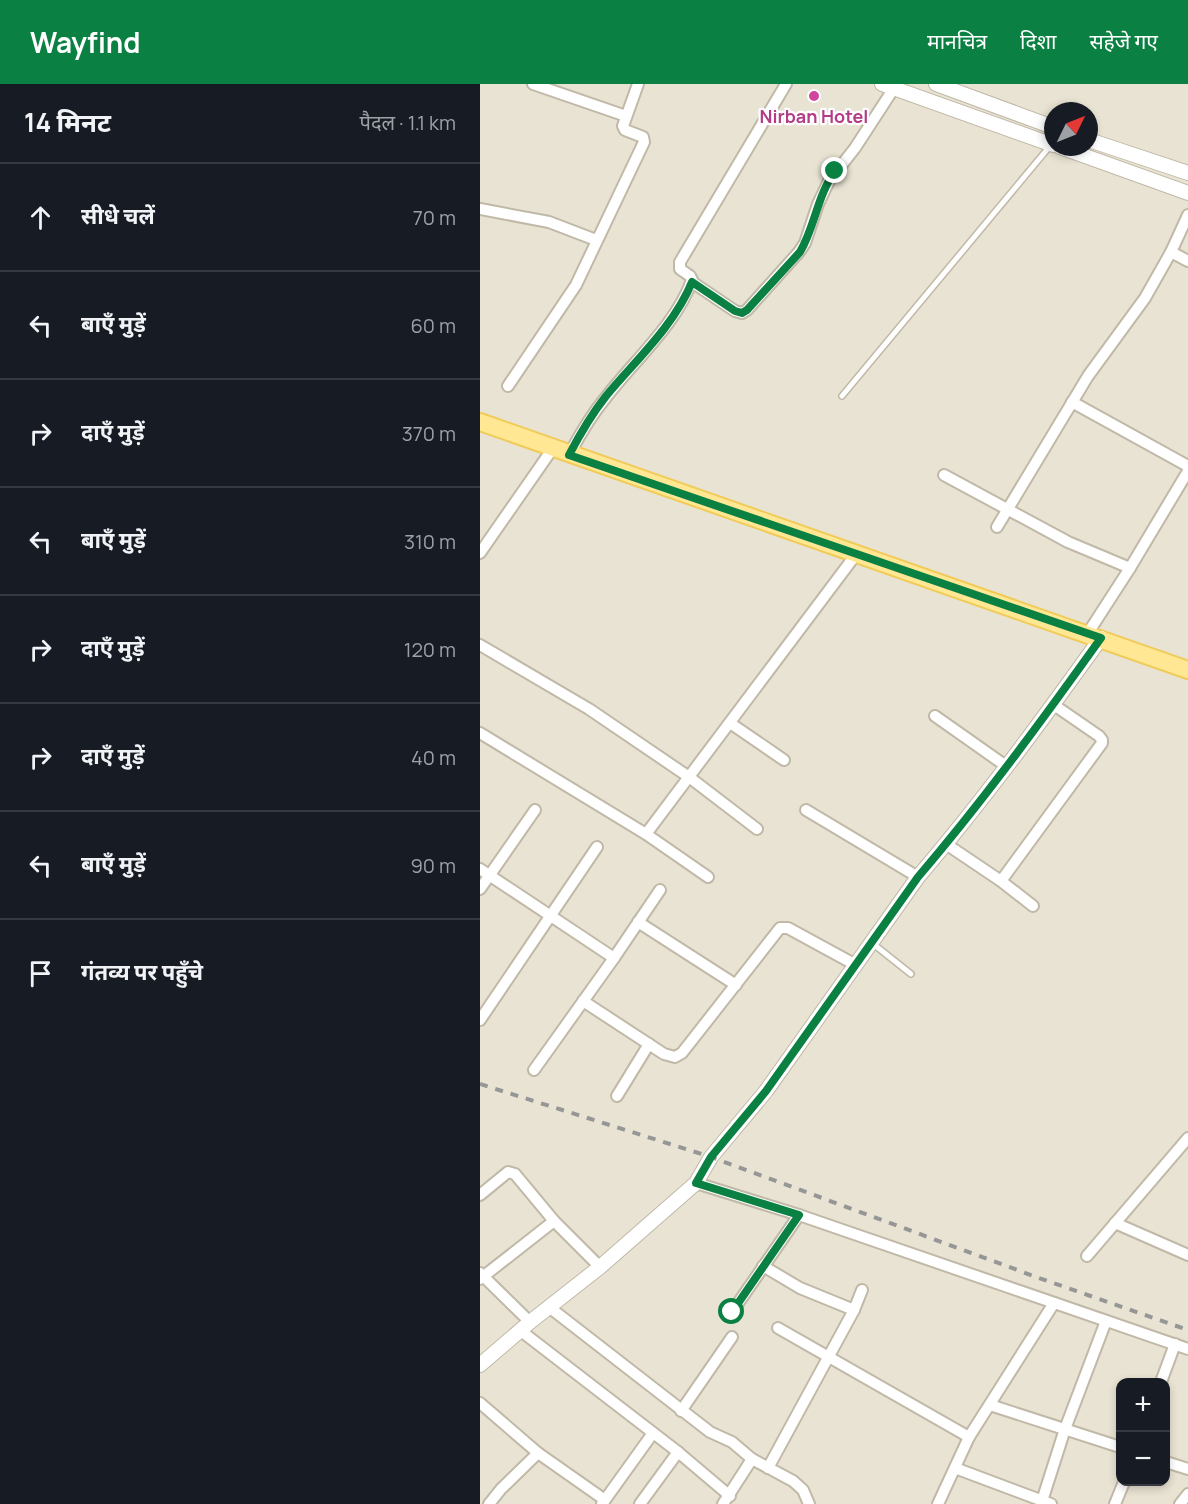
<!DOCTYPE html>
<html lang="hi">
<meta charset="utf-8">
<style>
body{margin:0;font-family:Manrope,"Noto Sans Devanagari",sans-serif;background:#20242c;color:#f1f3f6}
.controls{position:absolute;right:18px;bottom:18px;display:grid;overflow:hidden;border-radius:12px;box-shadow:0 3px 9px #0003}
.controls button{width:54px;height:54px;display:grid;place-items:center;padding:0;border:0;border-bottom:2px solid #363941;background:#171b24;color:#f1f3f6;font:30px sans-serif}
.compass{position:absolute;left:564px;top:18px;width:54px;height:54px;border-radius:50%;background:#171b24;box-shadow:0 3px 9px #0003;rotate:47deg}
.stop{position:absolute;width:18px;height:18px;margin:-14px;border:4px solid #0b8043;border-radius:50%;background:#fff}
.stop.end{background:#0b8043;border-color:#fff;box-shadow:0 2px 6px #0008}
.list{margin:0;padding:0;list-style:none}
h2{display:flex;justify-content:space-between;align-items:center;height:78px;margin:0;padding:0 24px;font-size:26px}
h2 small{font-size:20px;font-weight:400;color:#9ea1a6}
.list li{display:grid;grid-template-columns:39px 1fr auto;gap:18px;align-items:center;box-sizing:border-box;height:108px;padding:0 24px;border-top:2px solid #363941}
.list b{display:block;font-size:22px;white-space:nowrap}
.list em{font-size:20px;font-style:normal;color:#9ea1a6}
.icon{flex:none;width:33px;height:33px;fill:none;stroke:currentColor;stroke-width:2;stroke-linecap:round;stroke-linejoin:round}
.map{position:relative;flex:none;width:708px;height:1420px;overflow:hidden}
header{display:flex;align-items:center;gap:36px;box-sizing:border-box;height:84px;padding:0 30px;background:#0b8043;color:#fff}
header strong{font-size:28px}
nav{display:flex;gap:33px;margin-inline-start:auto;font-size:21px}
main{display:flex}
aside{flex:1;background:#171b24}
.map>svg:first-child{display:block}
.residential{fill:#e9e3d3;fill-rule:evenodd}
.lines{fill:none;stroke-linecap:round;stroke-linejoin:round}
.service-casing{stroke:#c1b9a7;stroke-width:8}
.minor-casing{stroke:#c1b9a7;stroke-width:14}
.tertiary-casing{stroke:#c1b9a7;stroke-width:16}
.primary-casing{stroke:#f0cb58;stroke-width:20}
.service{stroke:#fff;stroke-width:5}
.minor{stroke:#fff;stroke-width:10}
.tertiary{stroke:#fff;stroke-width:14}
.primary{stroke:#ffe794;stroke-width:16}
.rail{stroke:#969696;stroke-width:4;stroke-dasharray:8 8;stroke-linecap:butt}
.route{stroke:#0b8043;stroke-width:8}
.hotel-dot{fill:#d1479c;stroke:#fff;stroke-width:2}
.labels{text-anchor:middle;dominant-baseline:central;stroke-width:4.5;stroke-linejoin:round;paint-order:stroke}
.hotel-label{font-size:18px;font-weight:bold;fill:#b23c85;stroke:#fff}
</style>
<header>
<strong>Wayfind</strong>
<nav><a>मानचित्र</a><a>दिशा</a><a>सहेजे गए</a></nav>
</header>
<main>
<aside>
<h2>14 मिनट<small>पैदल · 1.1 km</small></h2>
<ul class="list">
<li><svg class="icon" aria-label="ahead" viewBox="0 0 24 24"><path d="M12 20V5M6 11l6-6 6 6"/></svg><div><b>सीधे चलें</b></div><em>70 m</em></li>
<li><svg class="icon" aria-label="left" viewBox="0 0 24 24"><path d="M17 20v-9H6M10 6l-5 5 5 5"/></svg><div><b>बाएँ मुड़ें</b></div><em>60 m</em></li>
<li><svg class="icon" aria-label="right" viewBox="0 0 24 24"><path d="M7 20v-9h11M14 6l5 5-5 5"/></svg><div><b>दाएँ मुड़ें</b></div><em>370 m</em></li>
<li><svg class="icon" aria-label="left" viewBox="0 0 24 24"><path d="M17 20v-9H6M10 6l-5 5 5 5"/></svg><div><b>बाएँ मुड़ें</b></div><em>310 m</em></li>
<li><svg class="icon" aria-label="right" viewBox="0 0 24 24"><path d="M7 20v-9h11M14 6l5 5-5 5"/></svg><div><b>दाएँ मुड़ें</b></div><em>120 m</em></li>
<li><svg class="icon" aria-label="right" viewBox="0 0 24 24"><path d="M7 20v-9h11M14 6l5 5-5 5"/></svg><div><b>दाएँ मुड़ें</b></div><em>40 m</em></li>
<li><svg class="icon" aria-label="left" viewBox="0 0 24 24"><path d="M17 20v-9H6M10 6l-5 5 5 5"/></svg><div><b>बाएँ मुड़ें</b></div><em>90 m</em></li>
<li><svg class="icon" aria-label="arrive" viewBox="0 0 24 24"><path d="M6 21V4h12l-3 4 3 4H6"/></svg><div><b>गंतव्य पर पहुँचे</b></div></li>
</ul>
</aside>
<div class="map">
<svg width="708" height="1420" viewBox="0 0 708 1420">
<rect width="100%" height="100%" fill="#f4f1e5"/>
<path class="residential" d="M0,0H708V1420H0ZM573,27H609V63H573ZM640,1298H686V1398H640Z"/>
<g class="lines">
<defs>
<g id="service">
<path d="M362,312L570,62"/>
<path d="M392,859L431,890"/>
</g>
<g id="minor">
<path d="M53,0L146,32"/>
<path d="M0,125L69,138L116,156"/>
<path d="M691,168L708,177"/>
<path d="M212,198L255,227L262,229L267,226L319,168L325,159L338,120L349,97L375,64L414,4"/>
<path d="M28,302L96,201L164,58L163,53L145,46L143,42L158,0"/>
<path d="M592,318L708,382"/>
<path d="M89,371C100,350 112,330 127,312C155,276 197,239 212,196L210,192L200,185V178L306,0"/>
<path d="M464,391L588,458L650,484"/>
<path d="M517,443L608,292L665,214L691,168L708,131"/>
<path d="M0,469L73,364"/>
<path d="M608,549L650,484L708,387"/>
<path d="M0,561L109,625L209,693L277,745"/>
<path d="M455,632L526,682"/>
<path d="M250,639L304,676"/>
<path d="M0,649L166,750L228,793"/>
<path d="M326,726L438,793"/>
<path d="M166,750L377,469"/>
<path d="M466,760L521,797L553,822"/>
<path d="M0,785L134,874"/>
<path d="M521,797L622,659V656L619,652L574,621"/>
<path d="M0,805L55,726"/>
<path d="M158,838L256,901"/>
<path d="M103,917L184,970L195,973L202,969L300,844H308L374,880"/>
<path d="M0,936L117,763"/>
<path d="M54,986L134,874L180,806"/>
<path d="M137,1012L169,960"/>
<path d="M216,1099L319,1131L708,1265"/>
<path d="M0,1111L28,1088L35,1090L74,1137L120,1183"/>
<path d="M635,1139L708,1171"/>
<path d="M607,1172L708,1054"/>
<path d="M283,1182L320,1204L374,1226"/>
<path d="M0,1189L50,1238"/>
<path d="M0,1195L74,1137"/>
<path d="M69,1223L230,1348L252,1358L272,1375L313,1397L323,1406L329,1420"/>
<path d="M252,1228L319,1131"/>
<path d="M298,1244L489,1353"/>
<path d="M41,1247L198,1368L250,1412"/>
<path d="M681,1298L695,1260"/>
<path d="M0,1319L58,1369L125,1416"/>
<path d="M510,1321L640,1363"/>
<path d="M201,1327L252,1253"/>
<path d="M686,1378L708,1385"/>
<path d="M288,1384L374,1226L382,1206"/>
<path d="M475,1384L571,1420"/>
<path d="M562,1417L585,1345L626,1237"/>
<path d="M9,1420L21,1405L58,1369"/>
<path d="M122,1420L173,1349"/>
<path d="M160,1420L198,1368"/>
<path d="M243,1420L272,1375"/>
<path d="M458,1420L489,1353L574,1219"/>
<path d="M635,1420L644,1398"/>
<path d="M700,1420L708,1410"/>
</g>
<g id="tertiary">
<path d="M402,0L573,61"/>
<path d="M456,0L573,43"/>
<path d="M609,56L708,89"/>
<path d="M580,63L708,109"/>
<path d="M0,1281L50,1238L120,1183L216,1099L231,1073L286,1007L438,793C503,717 563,635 621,554"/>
</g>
<path id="primary" d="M0,338L708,586"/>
</defs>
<use href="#service" class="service-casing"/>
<use href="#minor" class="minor-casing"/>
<use href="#tertiary" class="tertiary-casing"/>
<use href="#primary" class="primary-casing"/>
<use href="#service" class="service"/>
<use href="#minor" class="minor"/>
<use href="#tertiary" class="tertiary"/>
<use href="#primary" class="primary"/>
<path class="rail" d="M0,1000L231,1073L559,1194L708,1246"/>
</g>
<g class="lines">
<path class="route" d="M252,1228L319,1131L216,1099L231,1073L286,1007L438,793C503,717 563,635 621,554L89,371C100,350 111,331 126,312C156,276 194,242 212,198L255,227L262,229L267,226L320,168C335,143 337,112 355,87"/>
</g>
<circle class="hotel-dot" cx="334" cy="12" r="6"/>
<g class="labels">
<g class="hotel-label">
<text x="334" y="32">Nirban Hotel</text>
</g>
</g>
</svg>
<div class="controls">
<button>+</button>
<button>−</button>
</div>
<svg class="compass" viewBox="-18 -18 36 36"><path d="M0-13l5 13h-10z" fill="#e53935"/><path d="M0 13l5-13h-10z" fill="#9ea1a6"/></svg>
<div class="stop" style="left:252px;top:1228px"></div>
<div class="stop end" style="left:355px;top:87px"></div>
</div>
</main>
